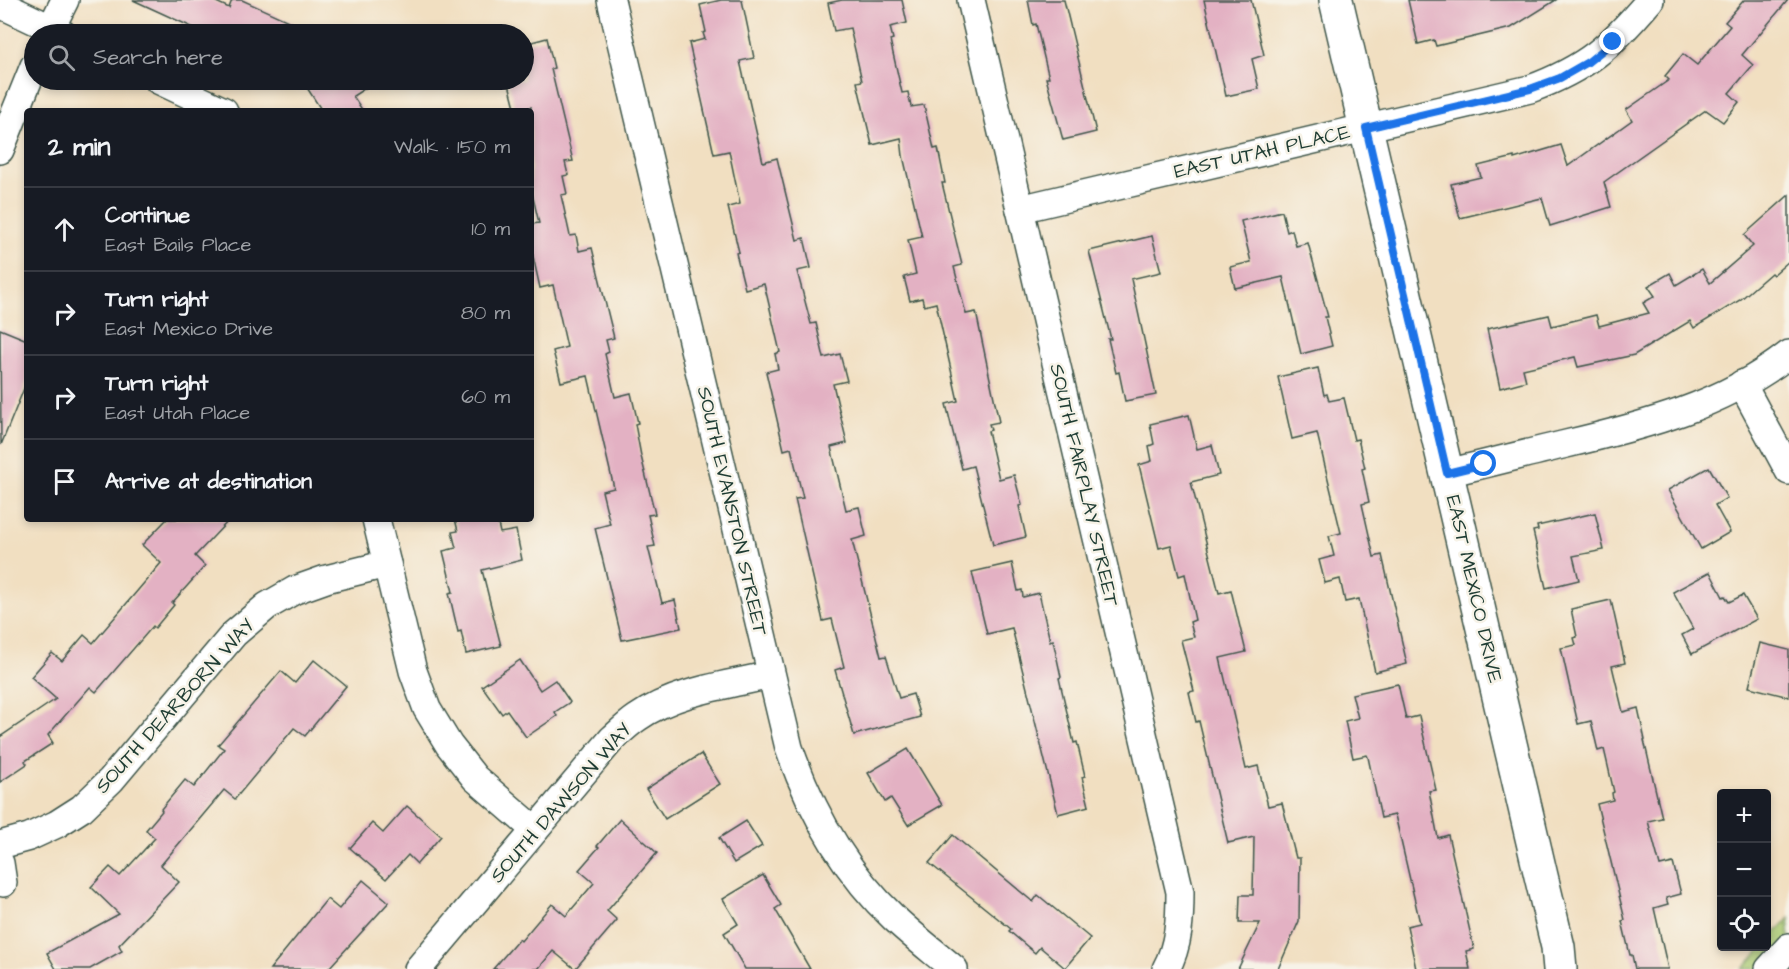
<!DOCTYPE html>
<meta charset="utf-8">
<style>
body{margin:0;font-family:"Architects Daughter",sans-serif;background:#242831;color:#f1f3f6}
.controls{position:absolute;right:18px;bottom:18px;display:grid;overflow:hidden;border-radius:6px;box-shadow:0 3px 9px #0003}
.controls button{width:54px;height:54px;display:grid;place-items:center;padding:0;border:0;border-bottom:2px solid #363941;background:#171b24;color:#f1f3f6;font:30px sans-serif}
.stop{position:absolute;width:18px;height:18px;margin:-14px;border:4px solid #1a73e8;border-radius:50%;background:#fff}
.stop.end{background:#1a73e8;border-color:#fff;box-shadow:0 2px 6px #0008}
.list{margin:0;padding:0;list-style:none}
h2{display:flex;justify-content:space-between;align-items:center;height:78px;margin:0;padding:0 24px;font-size:26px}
h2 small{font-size:20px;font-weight:400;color:#9ea1a6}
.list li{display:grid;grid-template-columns:39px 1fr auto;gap:18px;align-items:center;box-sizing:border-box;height:84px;padding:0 24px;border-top:2px solid #363941}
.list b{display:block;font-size:22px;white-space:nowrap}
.list p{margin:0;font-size:20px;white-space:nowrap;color:#9ea1a6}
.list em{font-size:20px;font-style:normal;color:#9ea1a6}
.icon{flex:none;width:33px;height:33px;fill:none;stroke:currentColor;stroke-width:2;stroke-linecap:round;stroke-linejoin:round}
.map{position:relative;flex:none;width:1789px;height:969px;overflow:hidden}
.search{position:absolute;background:#171b24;box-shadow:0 3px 9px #0003;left:24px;top:24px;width:510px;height:66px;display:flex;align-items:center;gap:15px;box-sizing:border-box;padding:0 21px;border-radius:33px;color:#9ea1a6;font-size:22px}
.panel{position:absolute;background:#171b24;box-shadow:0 3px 9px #0003;left:24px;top:108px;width:510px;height:414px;border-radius:6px}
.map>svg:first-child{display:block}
.park{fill:url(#park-tufts);stroke:#648252;stroke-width:1.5}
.building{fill:#e3b1c3}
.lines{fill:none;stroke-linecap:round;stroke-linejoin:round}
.street-casing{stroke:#3e5549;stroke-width:30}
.secondary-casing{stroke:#3e5549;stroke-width:36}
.street{stroke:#fff;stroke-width:27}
.secondary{stroke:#fff;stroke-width:33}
.route{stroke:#1a73e8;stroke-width:8}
.labels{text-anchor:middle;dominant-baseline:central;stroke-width:5;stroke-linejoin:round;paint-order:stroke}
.street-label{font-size:20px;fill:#1f3d34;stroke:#f7f3e8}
</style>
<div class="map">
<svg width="1789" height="969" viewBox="0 0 1789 969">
<defs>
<pattern id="park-tufts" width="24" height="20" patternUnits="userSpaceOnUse" patternTransform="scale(1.5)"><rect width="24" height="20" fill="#a8c871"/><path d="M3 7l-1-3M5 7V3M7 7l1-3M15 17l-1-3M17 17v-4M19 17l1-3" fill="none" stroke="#88a45e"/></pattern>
</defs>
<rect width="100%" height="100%" fill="#f7f3e8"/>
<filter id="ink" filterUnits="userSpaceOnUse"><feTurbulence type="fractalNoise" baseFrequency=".0167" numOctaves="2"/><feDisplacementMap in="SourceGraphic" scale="12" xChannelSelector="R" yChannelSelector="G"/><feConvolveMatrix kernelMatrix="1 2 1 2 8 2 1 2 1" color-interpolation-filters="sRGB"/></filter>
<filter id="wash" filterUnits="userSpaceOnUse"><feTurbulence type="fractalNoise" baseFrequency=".008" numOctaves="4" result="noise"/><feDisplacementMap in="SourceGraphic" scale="24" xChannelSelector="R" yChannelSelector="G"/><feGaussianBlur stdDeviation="1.35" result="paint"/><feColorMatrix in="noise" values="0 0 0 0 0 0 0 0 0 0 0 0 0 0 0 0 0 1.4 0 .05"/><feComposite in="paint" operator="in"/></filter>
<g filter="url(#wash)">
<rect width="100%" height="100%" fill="#f1dfc1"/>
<path class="park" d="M1789,918V969H1743L1763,947L1766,946L1767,943Z"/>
<g id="blocks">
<g class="building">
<path d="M133,0H212L229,8L232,0H242L317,34H207Z"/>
<path d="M721,0H742L754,58L740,61L763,162L777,158L797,240L804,238L811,268L797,271L811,324L816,323L824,358L840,354L847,381L833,384L847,443L831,447L846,510L859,507L866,536L852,540L881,657L886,656L899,698L913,694L920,717L854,735L835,670L844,667L832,619L823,621L795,499L803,498L791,448L784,450L766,372L778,369L775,354L780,352L767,296L764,284L745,289L736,253L739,252L728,207L740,204L729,151L714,154L689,43L705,39L703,33L706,32L700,5Z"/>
<path d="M842,0H902L907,23L890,27L893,39L890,40L902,93L908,92L911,107L924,105L934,149L938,148L945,183H942L962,265L954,267L966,314L976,312L999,422L989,424L991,430L988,431L999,479L1014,475L1022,505L1019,506L1026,537L993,545L973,466L962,469L946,404L958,401L936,303L924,306L922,298L910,301L904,277L916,274L908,240L922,237L903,156L901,138L872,145L857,82L862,81L850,28L834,31L828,3Z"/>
<path d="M1028,0H1064L1096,132L1063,140L1046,78H1049L1036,24L1033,25Z"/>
<path d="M1204,0H1251L1264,55L1252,59L1259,89L1226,96Z"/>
<path d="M1408,0H1556L1511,28L1436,46L1434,40L1418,44Z"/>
<path d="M1744,0H1788L1742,55L1753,65L1729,93L1739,102L1723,122L1706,110L1604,182L1611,207L1550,226L1542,198L1460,218L1451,184L1481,177L1478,166L1514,157V159L1561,145L1568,166L1632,120L1626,110L1669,80L1665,76L1683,54L1697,65L1730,26L1725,22Z"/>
<path d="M547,38L554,68L551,69L573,161L565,162L568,175L563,176L567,194L561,195L570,236L576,235L579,251L592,248L614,338L606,340L609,352L605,354L615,397L631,393L638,423L635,424L641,456L655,514L648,515L655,546L648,547L662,603L675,600L681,628L622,640L595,528L610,524L602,491L614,488L588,376L561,382L553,351L567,347L553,285L540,288L531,247V224L539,223L531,189V107L516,111L508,80H524V44Z"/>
<path d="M302,80H378L353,96L363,111H322Z"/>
<path d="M1789,195V261L1773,275L1771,273L1740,300L1694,328L1690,321L1634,355L1578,367L1575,357L1523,369L1526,381L1500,388L1487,329L1549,315L1552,326L1596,315L1599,326L1649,313L1643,303L1655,296L1648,286L1670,273L1676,285L1702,269L1710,283L1753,246L1744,235Z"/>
<path d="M1282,211L1287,232L1292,230L1296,246L1308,243L1328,317H1325L1332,346L1301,354L1283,277L1235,288L1230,267L1251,262L1241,221Z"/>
<path d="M1152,236L1161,272L1131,279L1156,395L1125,401L1119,372L1116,373L1108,339H1111L1089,251Z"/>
<path d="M0,329L27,340V381L1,445Z"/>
<path d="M1318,368L1324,395L1327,394L1329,401L1344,398L1354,440L1358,439L1365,468L1362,469L1369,502L1362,504L1374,557L1382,555L1407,664L1375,672L1359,599L1345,602L1340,579L1325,583L1319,560L1334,556L1329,536L1341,533L1317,433L1292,439L1278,377Z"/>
<path d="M1189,415L1197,449L1212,445L1219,475L1191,482L1219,593L1231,590L1246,652L1220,658L1246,769L1258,766L1268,806L1282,803L1296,858H1300L1299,921L1278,969H1238L1260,923H1239L1240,895H1253L1254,837L1228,843L1199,721L1196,722L1189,692L1194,691L1181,640L1194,637L1190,622L1195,620L1185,574L1179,576L1171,545L1159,548L1139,465L1152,461L1149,446L1154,444L1150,424Z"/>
<path d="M1709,467L1727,498L1715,505L1730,532L1701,549L1668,490Z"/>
<path d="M1595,513L1604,550L1573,556L1579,580L1546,588L1533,531L1538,530L1537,526Z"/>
<path d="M167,519H230L195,556L205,566L172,603L174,605L155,628L153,626L96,692L90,687L48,735L53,743L25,761L27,764L0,782V737L56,699L31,677L52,653L62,661L84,635L93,643L161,563L142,545Z"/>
<path d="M455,519H497L500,533L516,530L522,560L482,570L501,646L466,654L461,631L458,632L449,593L453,592L443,551L456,548L452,532L458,531Z"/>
<path d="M1012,563L1018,591L1022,590L1023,597L1039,593L1050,641L1053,640L1061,677L1059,678L1074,743L1077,742L1085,776L1082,777L1089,806L1058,814L1012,628L987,634L972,572Z"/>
<path d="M1710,572L1723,597L1725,596L1729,602L1743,595L1757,619L1692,654L1682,635L1693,629L1673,592Z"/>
<path d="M1611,600L1625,663L1612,666L1623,712L1638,708L1645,740H1644L1662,818L1648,821L1660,866L1673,863L1681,894L1666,898L1668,904L1654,908L1668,969H1635L1632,955H1630L1622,921L1625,920L1597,804L1613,800L1612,793L1614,792L1604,749L1598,751L1591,721L1578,724L1561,648L1576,645L1574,638L1577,637L1571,609Z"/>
<path d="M1760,643L1789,650V697L1749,687Z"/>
<path d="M314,660L346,686L305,736L294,728L235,799L224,790L161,865L179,882L119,945L122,951L90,969H56L47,953L119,914L91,887L110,867L120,876L155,838L146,830L162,811L161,809L185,780L194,787L224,749L218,745L281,671L295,683Z"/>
<path d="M520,660L540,690L555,680L570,702L555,712L557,716L526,737L507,710L502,714L482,686Z"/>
<path d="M1398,684L1406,719L1419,716L1436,790L1429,791L1438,838L1448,835L1474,949L1466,951L1470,969H1416L1407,926L1420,923L1395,815L1381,818L1368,757L1367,755L1353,758L1345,721L1358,718L1352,694Z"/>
<path d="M908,749L942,805L908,825L891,798L885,802L868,773Z"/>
<path d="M701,754L720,784L665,819L646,789Z"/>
<path d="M407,806L441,836L417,864L408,855L386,879L350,848L372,823L383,833Z"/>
<path d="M620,819L657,853L607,911L617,920L575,969L553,951L538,969H493L519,939L521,941L552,904L566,916L594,883L579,870L599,847L597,846Z"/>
<path d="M746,821L762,846L734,863L719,838Z"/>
<path d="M953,835L1033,902L1038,895L1090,938L1065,968L1040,947L1035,953L1009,931L1011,929L929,863Z"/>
<path d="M763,875L781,905L775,909L810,969H745L724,933L738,924L723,899Z"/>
<path d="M363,880L389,902L328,969H270L327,899L339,909Z"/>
</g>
</g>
</g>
<g filter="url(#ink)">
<use href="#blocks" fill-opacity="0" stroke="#3e5549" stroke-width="1.5"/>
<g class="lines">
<defs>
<g id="street">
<path d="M611,0L789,748C812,813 844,871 894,918C913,936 934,952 954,969"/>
<path d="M971,0L1180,892C1180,919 1179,945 1166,969"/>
<path d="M0,4L63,34"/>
<path d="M48,34L65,0"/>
<path d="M158,80L224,111"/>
<path d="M0,150L34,66"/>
<path d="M1020,209L1530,89C1587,68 1611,46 1650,0"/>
<path d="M1742,384L1789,471"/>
<path d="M1447,473C1486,464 1524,454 1562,445C1643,426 1723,406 1789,354"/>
<path d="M376,519L413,671L427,709L449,745L475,778L535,830"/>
<path d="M0,845L29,837L57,824L82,808L111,780L234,634L267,606L295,590L326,579L387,564"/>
<path d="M0,863L3,883"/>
<path d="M418,969L612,739C620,732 628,724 637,718C675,691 727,685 771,675"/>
<path d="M1769,969L1789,947"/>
</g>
<path id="secondary" d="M1336,0L1541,876L1558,947L1560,969"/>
</defs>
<use href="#street" class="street-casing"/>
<use href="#secondary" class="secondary-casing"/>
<use href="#street" class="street"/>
<use href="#secondary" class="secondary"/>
</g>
</g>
<g class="lines" filter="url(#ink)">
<path class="route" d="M1484,464L1447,473L1366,128L1530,89L1560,78L1588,62L1613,42"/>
</g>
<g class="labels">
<g class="street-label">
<text transform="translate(1262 152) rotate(-13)">EAST UTAH PLACE</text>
<text transform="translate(1084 485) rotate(77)">SOUTH FAIRPLAY STREET</text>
<text transform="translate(732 511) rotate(77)">SOUTH EVANSTON STREET</text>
<text transform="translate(1474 589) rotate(77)">EAST MEXICO DRIVE</text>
<text transform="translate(175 706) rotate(-48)">SOUTH DEARBORN WAY</text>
<text transform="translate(561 803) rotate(-49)">SOUTH DAWSON WAY</text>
</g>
</g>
</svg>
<div class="controls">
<button>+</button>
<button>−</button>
<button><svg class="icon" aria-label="locate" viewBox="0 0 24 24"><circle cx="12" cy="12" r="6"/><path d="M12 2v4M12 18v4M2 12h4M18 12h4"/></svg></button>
</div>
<div class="stop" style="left:1484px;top:464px"></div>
<div class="stop end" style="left:1613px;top:42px"></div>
<div class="search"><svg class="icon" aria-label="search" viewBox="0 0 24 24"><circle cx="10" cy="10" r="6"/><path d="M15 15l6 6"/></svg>Search here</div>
<section class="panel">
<h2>2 min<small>Walk · 150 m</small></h2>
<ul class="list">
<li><svg class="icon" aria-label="ahead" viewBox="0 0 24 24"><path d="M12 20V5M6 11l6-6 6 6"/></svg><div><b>Continue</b><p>East Bails Place</p></div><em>10 m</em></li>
<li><svg class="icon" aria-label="right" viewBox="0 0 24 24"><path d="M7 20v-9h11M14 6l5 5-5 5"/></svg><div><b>Turn right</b><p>East Mexico Drive</p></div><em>80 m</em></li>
<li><svg class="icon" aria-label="right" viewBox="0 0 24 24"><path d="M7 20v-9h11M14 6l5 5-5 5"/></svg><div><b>Turn right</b><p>East Utah Place</p></div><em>60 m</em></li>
<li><svg class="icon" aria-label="arrive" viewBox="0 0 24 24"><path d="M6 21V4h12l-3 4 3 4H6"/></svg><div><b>Arrive at destination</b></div></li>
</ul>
</section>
</div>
